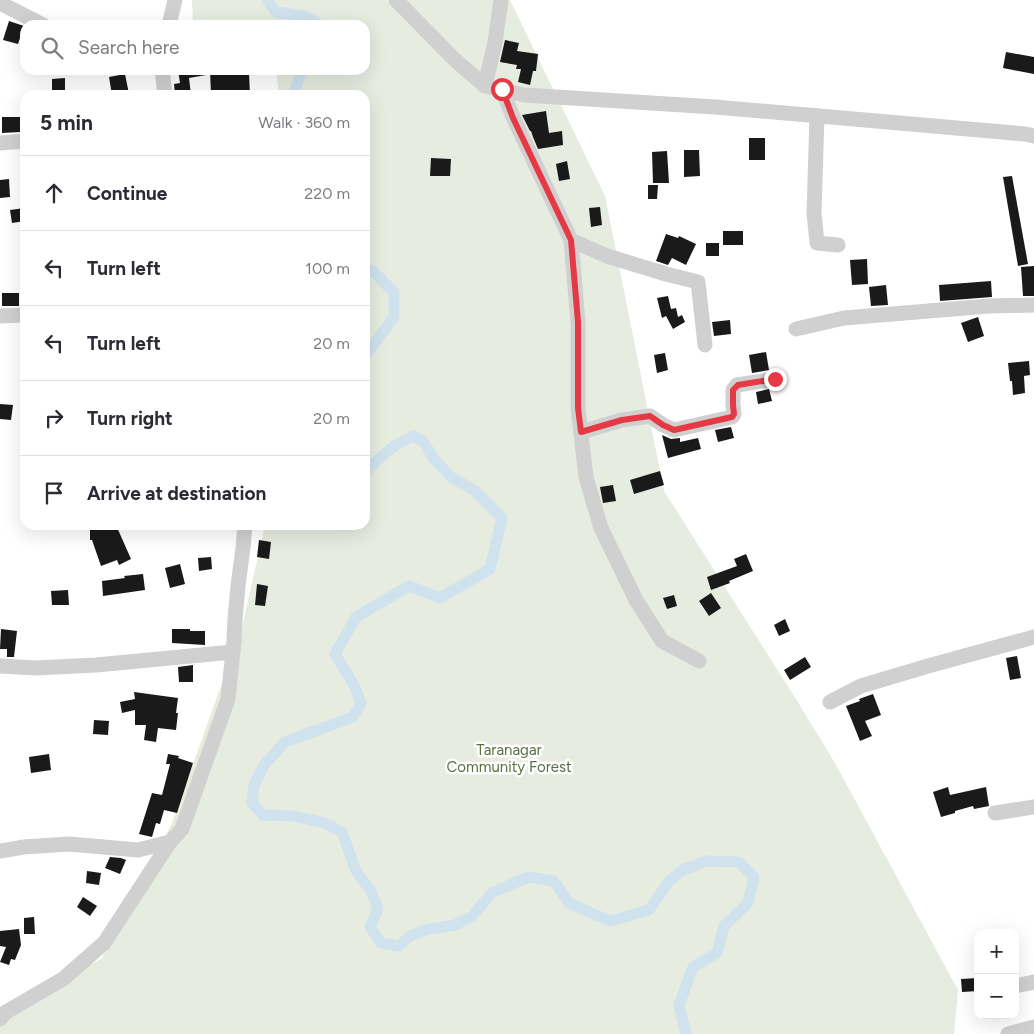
<!DOCTYPE html>
<meta charset="utf-8">
<style>
body{margin:0;font-family:Figtree,sans-serif;background:#f2f2f3;color:#2b2b33}
.controls{position:absolute;right:15px;bottom:15px;display:grid;overflow:hidden;border-radius:10px;box-shadow:0 5px 20px #0002}
.controls button{width:45px;height:45px;display:grid;place-items:center;padding:0;border:0;border-bottom:1px solid #e1e1e2;background:#fff;color:#2b2b33;font:25px sans-serif}
.stop{position:absolute;width:15px;height:15px;margin:-11px;border:4px solid #e63946;border-radius:50%;background:#fff}
.stop.end{background:#e63946;border-color:#fff;box-shadow:0 1px 5px #0008}
.list{margin:0;padding:0;list-style:none}
h2{display:flex;justify-content:space-between;align-items:center;height:65px;margin:0;padding:0 20px;font-size:21px}
h2 small{font-size:16px;font-weight:400;color:#7c7c81}
.list li{display:grid;grid-template-columns:32px 1fr auto;gap:15px;align-items:center;box-sizing:border-box;height:75px;padding:0 20px;border-top:1px solid #e1e1e2}
.list b{display:block;font-size:19px;white-space:nowrap}
.list em{font-size:16px;font-style:normal;color:#7c7c81}
.icon{flex:none;width:28px;height:28px;fill:none;stroke:currentColor;stroke-width:2;stroke-linecap:round;stroke-linejoin:round}
.map{position:relative;flex:none;width:1034px;height:1034px;overflow:hidden}
.search{position:absolute;background:#fff;box-shadow:0 5px 20px #0002;left:20px;top:20px;width:350px;height:55px;display:flex;align-items:center;gap:12px;box-sizing:border-box;padding:0 18px;border-radius:15px;color:#7c7c81;font-size:19px}
.panel{position:absolute;background:#fff;box-shadow:0 5px 20px #0002;left:20px;top:90px;width:350px;height:440px;border-radius:15px}
.map>svg:first-child{display:block}
.green{fill:#e6ecdf}
.lines{fill:none;stroke-linecap:round;stroke-linejoin:round}
.canal{stroke:#cfe2ee;stroke-width:11}
.building{fill:#1a1a1a}
.minor{stroke:#d0d0d0;stroke-width:15}
.route{stroke:#e63946;stroke-width:6}
.labels{text-anchor:middle;dominant-baseline:central;stroke-width:5;stroke-linejoin:round;paint-order:stroke}
.park-label{font-size:15px;fill:#56703f;stroke:#fff}
</style>
<div class="map">
<svg width="1034" height="1034" viewBox="0 0 1034 1034">
<rect width="100%" height="100%" fill="#fff"/>
<path class="green" d="M192,0H510L605,196L664,491L799,704L835,763L958,990L954,1034H0V1025L7,1016L102,958L172,823L242,627L265,525H365V95H279L276,70H365V25H193Z"/>
<g class="lines">
<g class="canal">
<path d="M267,0L276,12L305,16L319,25"/>
<path d="M294,95V93L302,70"/>
<path d="M365,268L373,271L394,292V317L365,356"/>
<path d="M365,472L383,455L396,445L413,436L423,441L434,459L451,477L475,491L502,518L490,569L440,598L409,586L356,617L335,654L354,685L361,703L353,717L285,742L264,765L254,785L252,803L263,815L293,816L325,823L342,832L356,871L371,891L378,909L370,927L381,943L399,946L410,936L425,930L455,925L472,916L492,893L528,877L554,881L569,903L610,921L649,910L669,881L683,870L707,861L739,862L754,877L748,903L724,926L717,953L693,967L679,1005L686,1034"/>
</g>
</g>
<g class="building">
<path d="M9,21L24,26L18,44L3,40Z"/>
<path d="M505,40L519,43L517,51L538,54L536,71H533L530,85L518,82L521,69H516L517,65L500,62Z"/>
<path d="M1006,52L1034,57V74L1003,68Z"/>
<path d="M178,70H206V75L189,78L191,95H175L174,84L180,83Z"/>
<path d="M210,70H222L223,75L249,73L250,95H211Z"/>
<path d="M125,74L129,94L112,95L109,77Z"/>
<path d="M65,78V93H52V79Z"/>
<path d="M546,111L549,133L562,131L563,145L538,149L533,137L531,131H530L522,115Z"/>
<path d="M2,117H21L20,132L2,133Z"/>
<rect x="749" y="138" width="16" height="22"/>
<path d="M684,150H699L700,176L684,177Z"/>
<path d="M667,151L669,183H653L652,152Z"/>
<path d="M431,158L451,159L450,176H430Z"/>
<path d="M567,161L570,179L559,181L556,164Z"/>
<path d="M1012,176L1028,264L1018,266L1003,177Z"/>
<path d="M9,179L10,197L0,198V180Z"/>
<path d="M648,185H658L657,199H648Z"/>
<path d="M600,207L602,225L591,227L589,208Z"/>
<path d="M25,208V221L12,223L10,210Z"/>
<rect x="723" y="231" width="20" height="14"/>
<path d="M666,234L678,238L679,236L696,244L686,265L672,258L668,265L656,261Z"/>
<rect x="706" y="243" width="13" height="13"/>
<path d="M867,259L868,284L852,285L850,260Z"/>
<path d="M1034,266V296H1023L1021,267Z"/>
<path d="M991,281L992,297L940,301L939,285Z"/>
<path d="M886,285L888,305L871,306L869,287Z"/>
<rect x="2" y="293" width="17" height="13"/>
<path d="M668,296L671,309L676,308L678,317L682,315L685,322L673,329L666,316L662,318L657,298Z"/>
<path d="M978,317L984,336L968,342L961,323Z"/>
<path d="M730,320L731,334L714,336L712,322Z"/>
<path d="M766,352L769,370L752,373L749,355Z"/>
<path d="M665,353L668,370L657,373L654,355Z"/>
<path d="M1029,361L1030,375L1024,376L1025,393L1013,395L1012,381H1010L1008,363Z"/>
<path d="M769,389L772,401L758,404L756,392Z"/>
<path d="M0,404L13,405L11,420L0,419Z"/>
<path d="M731,427L734,438L718,442L715,430Z"/>
<path d="M662,435L671,439L680,438V442L698,438L701,449L668,458Z"/>
<path d="M660,471L664,485L634,494L630,480Z"/>
<path d="M613,485L616,501L603,503L600,487Z"/>
<path d="M90,525H116L131,559L119,565L117,560L101,566L92,540H90Z"/>
<path d="M259,540L271,542L269,559L257,557Z"/>
<path d="M746,554L753,571L729,581L730,583L711,590L707,577L737,566L734,559Z"/>
<path d="M211,557L212,569L199,571L198,558Z"/>
<path d="M180,564L185,584L170,588L165,568Z"/>
<path d="M143,574L145,590L103,596L102,581L125,578L124,576Z"/>
<path d="M257,584L268,586L265,606L255,605Z"/>
<path d="M68,590L69,605H52L51,591Z"/>
<path d="M711,593L721,608L709,616L699,601Z"/>
<path d="M674,595L677,606L667,609L663,598Z"/>
<path d="M785,619L790,631L779,636L774,625Z"/>
<path d="M1,629L17,631L14,657H7V649H0Z"/>
<path d="M172,629H190V631H205V645L172,643Z"/>
<path d="M1017,656L1021,678L1010,680L1006,658Z"/>
<path d="M805,657L811,667L790,680L784,670Z"/>
<path d="M193,665V682H179L178,667Z"/>
<path d="M134,692L178,698L176,713H178L176,730L158,728L156,742L144,740L146,725H135V710L122,713L120,702L135,699Z"/>
<path d="M873,694L881,715L865,721L872,736L860,741L846,706L860,701L859,699Z"/>
<path d="M94,720L109,721L108,735L93,734Z"/>
<path d="M49,754L51,770L31,773L29,757Z"/>
<path d="M168,754L179,756L178,758L193,763L177,813L164,810L160,824L156,823L152,837L139,834L152,793L162,795L170,764H166Z"/>
<path d="M948,787L950,795L986,787L989,806L974,809L973,806L955,811V813L941,817L933,792Z"/>
<path d="M110,857L121,858L126,860L120,874L105,868Z"/>
<path d="M87,871L101,873L99,885L86,883Z"/>
<path d="M83,897L97,906L90,916L77,907Z"/>
<path d="M34,917L35,934H24V918Z"/>
<path d="M19,929L21,945L15,960L11,959L9,965L0,962L6,947L0,946V931Z"/>
<path d="M978,978V991L962,992L961,979Z"/>
</g>
<g class="lines">
<g class="minor">
<path d="M396,0L454,59L485,86L524,95L715,107L1025,134L1034,136"/>
<path d="M0,3L43,25"/>
<path d="M169,25L175,0"/>
<path d="M162,70L165,95"/>
<path d="M485,86L495,42L501,0"/>
<path d="M502,89L513,117L571,240L578,322V408L586,477L601,528L636,600L662,641L699,661"/>
<path d="M817,116L814,213L817,243L838,245"/>
<path d="M0,143L25,141"/>
<path d="M571,240L607,256L666,274L698,282L705,345"/>
<path d="M0,316L25,315"/>
<path d="M796,329L844,318L989,306L1034,305"/>
<path d="M581,432L622,420L650,416L663,425L674,430L732,417L734,414L733,405V390L737,385L775,379"/>
<path d="M0,666L36,668L96,665L233,652"/>
<path d="M830,702L861,686L928,666L1034,637"/>
<path d="M995,813L1034,807"/>
<path d="M0,851L24,847L69,844L138,850L170,842L182,829L228,699L234,641L235,619L238,586L243,548L245,525"/>
<path d="M1015,986L1034,982"/>
<path d="M0,1019L6,1012L63,979L104,943L170,842"/>
<path d="M1008,1034L1034,1027"/>
</g>
</g>
<g class="lines">
<path class="route" d="M502,89L513,118L571,240L578,322V408L581,432L622,420L650,416L663,425L674,430L732,417L734,414L733,405V390L738,385L775,379"/>
</g>
<g class="labels">
<g class="park-label">
<text x="509" y="750">Taranagar<tspan x="509" dy="17">Community Forest</tspan></text>
</g>
</g>
</svg>
<div class="controls">
<button>+</button>
<button>−</button>
</div>
<div class="stop" style="left:502px;top:89px"></div>
<div class="stop end" style="left:775px;top:379px"></div>
<div class="search"><svg class="icon" aria-label="search" viewBox="0 0 24 24"><circle cx="10" cy="10" r="6"/><path d="M15 15l6 6"/></svg>Search here</div>
<section class="panel">
<h2>5 min<small>Walk · 360 m</small></h2>
<ul class="list">
<li><svg class="icon" aria-label="ahead" viewBox="0 0 24 24"><path d="M12 20V5M6 11l6-6 6 6"/></svg><div><b>Continue</b></div><em>220 m</em></li>
<li><svg class="icon" aria-label="left" viewBox="0 0 24 24"><path d="M17 20v-9H6M10 6l-5 5 5 5"/></svg><div><b>Turn left</b></div><em>100 m</em></li>
<li><svg class="icon" aria-label="left" viewBox="0 0 24 24"><path d="M17 20v-9H6M10 6l-5 5 5 5"/></svg><div><b>Turn left</b></div><em>20 m</em></li>
<li><svg class="icon" aria-label="right" viewBox="0 0 24 24"><path d="M7 20v-9h11M14 6l5 5-5 5"/></svg><div><b>Turn right</b></div><em>20 m</em></li>
<li><svg class="icon" aria-label="arrive" viewBox="0 0 24 24"><path d="M6 21V4h12l-3 4 3 4H6"/></svg><div><b>Arrive at destination</b></div></li>
</ul>
</section>
</div>
